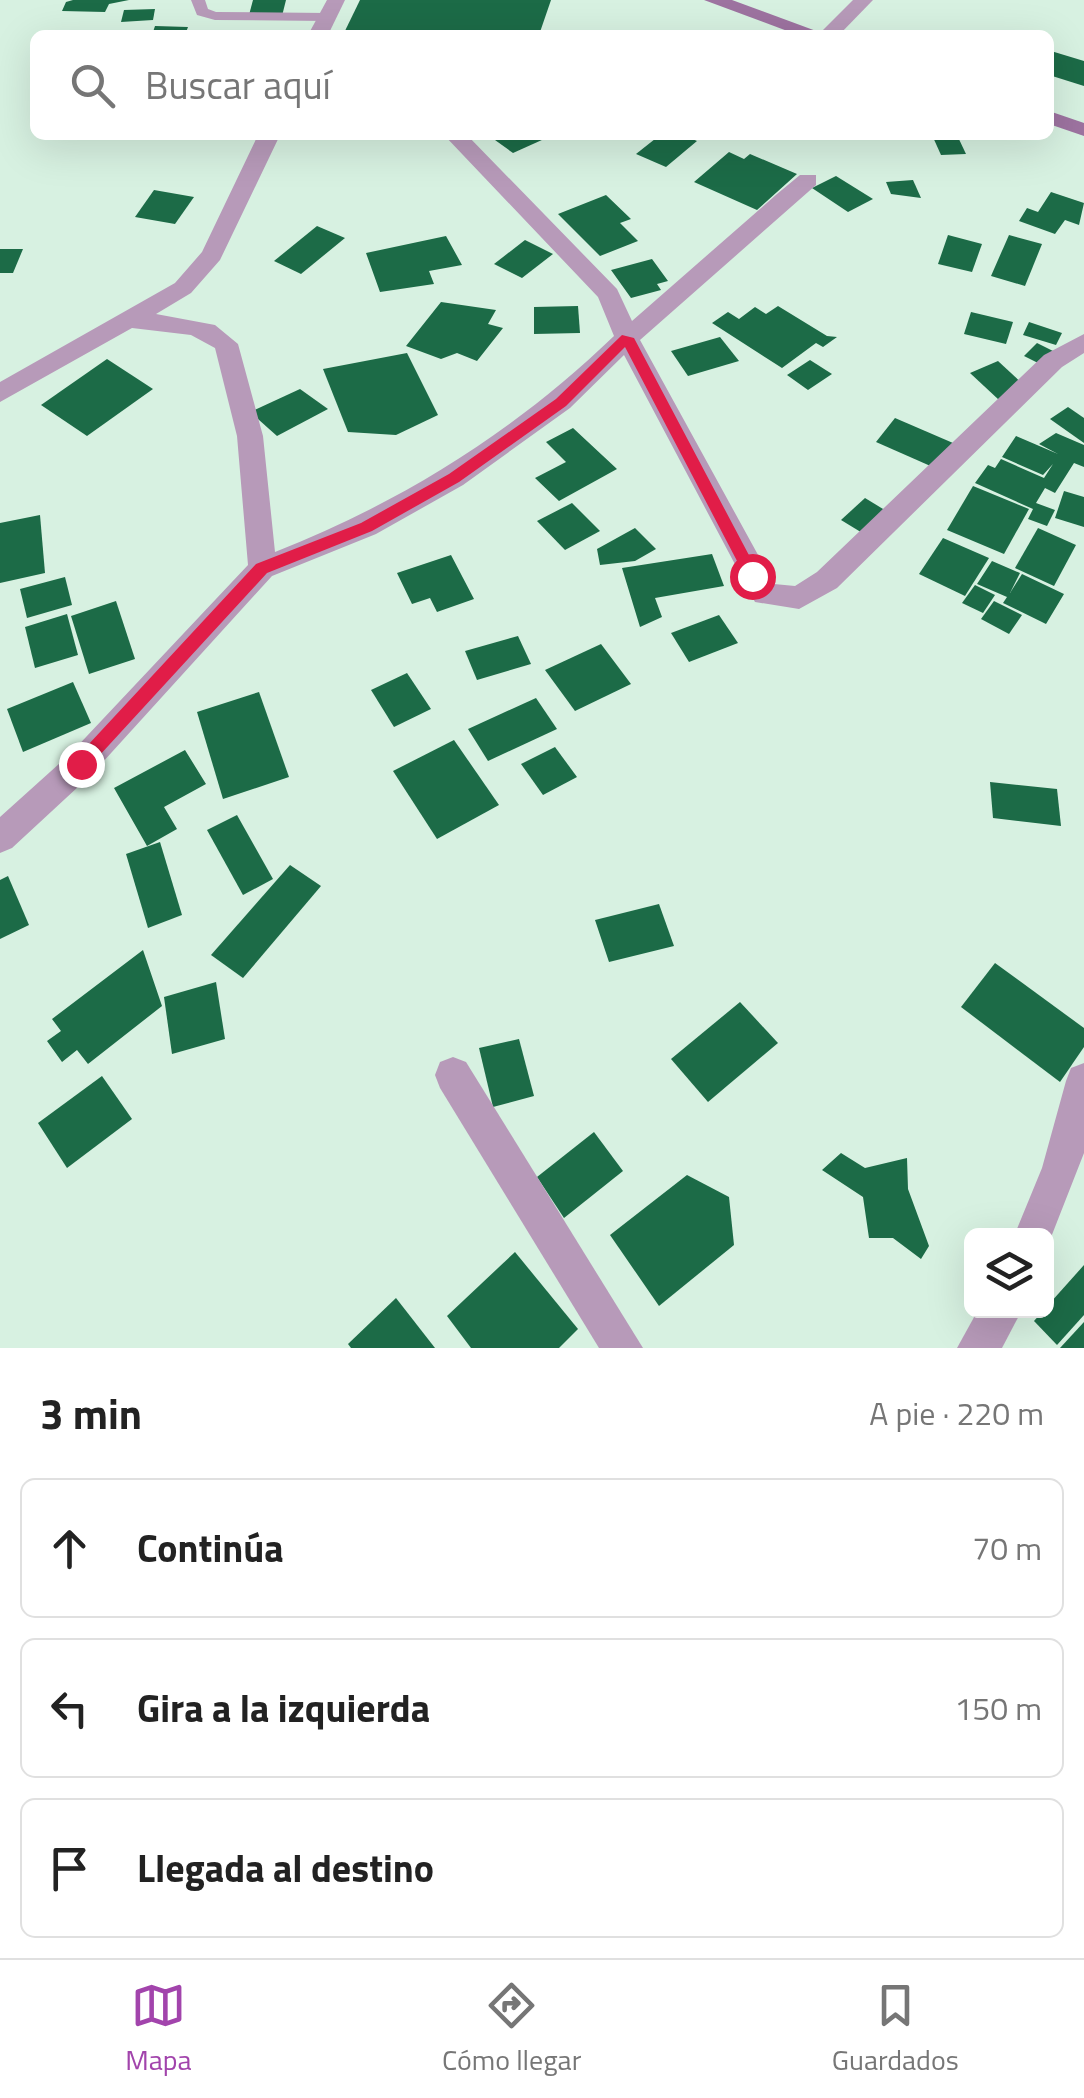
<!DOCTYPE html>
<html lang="es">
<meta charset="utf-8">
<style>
body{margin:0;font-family:"Titillium Web",sans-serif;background:#f2f2f2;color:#222}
.controls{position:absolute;right:30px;bottom:30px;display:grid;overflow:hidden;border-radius:15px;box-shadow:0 10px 40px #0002}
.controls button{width:90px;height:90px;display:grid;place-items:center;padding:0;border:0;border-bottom:2px solid #e0e0e0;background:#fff;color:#222;font:50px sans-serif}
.stop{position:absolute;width:30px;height:30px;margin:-22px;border:8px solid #e11d48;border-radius:50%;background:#fff}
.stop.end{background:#e11d48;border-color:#fff;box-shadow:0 2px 10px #0008}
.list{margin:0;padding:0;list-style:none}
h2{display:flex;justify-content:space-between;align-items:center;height:130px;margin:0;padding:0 40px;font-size:42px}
h2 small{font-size:32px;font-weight:400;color:#767676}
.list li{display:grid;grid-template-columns:65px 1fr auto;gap:30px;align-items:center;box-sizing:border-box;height:140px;margin:0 20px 20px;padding:0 20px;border:2px solid #e0e0e0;border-radius:15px}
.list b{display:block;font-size:38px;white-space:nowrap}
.list em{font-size:32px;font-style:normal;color:#767676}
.icon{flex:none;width:55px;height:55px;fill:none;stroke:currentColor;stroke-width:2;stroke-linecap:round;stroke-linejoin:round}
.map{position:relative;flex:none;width:1084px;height:1348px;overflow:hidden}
.search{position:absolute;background:#fff;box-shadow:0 10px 40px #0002;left:30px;right:30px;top:30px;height:110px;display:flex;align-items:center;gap:25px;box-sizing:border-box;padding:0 35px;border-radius:15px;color:#767676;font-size:38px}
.sheet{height:610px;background:#fff}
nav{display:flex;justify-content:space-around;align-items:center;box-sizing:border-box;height:140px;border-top:2px solid #e0e0e0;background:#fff;font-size:28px;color:#767676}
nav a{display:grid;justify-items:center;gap:5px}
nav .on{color:#a244ac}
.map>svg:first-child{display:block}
.building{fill:#1c6b47}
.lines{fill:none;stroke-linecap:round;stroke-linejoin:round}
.service{fill:#b79ab9;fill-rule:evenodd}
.minor{fill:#b79ab9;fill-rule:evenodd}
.secondary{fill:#9d73a0;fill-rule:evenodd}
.route{fill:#e11d48}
</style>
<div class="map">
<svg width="1084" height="1348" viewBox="0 0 1084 1348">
<rect width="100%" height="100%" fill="#d7f1e1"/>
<g class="building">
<path d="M73,0H129L109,4L105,12L62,11L66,2Z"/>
<path d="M253,0H286L282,16L249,15Z"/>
<path d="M360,0H551L539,35H343Z"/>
<path d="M155,9L153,20L121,22L124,10Z"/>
<path d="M155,26L188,27L185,35H152Z"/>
<path d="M1051,51L1084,61V86L1049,75Z"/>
<path d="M488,135H553L513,153Z"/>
<path d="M660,135H683L697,141L666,167L636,154Z"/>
<path d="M932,135H957L966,154L941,155Z"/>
<path d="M729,152L744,159L750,154L797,174L757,210L694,182Z"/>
<path d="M836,176L873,199L848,212L812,188Z"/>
<path d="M913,180L921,198L891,194L886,182Z"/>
<path d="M154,190L194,197L175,224L135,217Z"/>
<path d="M1051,192L1084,203L1079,225L1065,220L1055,234L1019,221L1027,208L1038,212Z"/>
<path d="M606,195L631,219L620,223L638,241L600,256L558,214Z"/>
<path d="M317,226L345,238L301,274L274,261Z"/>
<path d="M948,235L982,244L972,272L938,264Z"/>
<path d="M1009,235L1042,244L1025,286L991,276Z"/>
<path d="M446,236L462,265L429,271L434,284L380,292L366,253Z"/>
<path d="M525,240L553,254L522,278L494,264Z"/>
<path d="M0,249H23L13,273H0Z"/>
<path d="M652,259L668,281L657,284L661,290L631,298L611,270Z"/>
<path d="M441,302L496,310L488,324L503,328L477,361L457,353L441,359L406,346Z"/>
<path d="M578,306L580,333L534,334V307Z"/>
<path d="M778,306L827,336L837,337L823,347L816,343L782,368L712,323L728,312L739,319L755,307L766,314Z"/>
<path d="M971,312L1013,322L1006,344L964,334Z"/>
<path d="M1029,322L1062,333L1056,345L1023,335Z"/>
<path d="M720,337L739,361L688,376L671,351Z"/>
<path d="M1037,343L1055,352L1042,365L1024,356Z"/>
<path d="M407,353L438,415L396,435L348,432L323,369Z"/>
<path d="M107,359L153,389L87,436L41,405Z"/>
<path d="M810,360L832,374L808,390L787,375Z"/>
<path d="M998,361L1027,388L999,400L970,373Z"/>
<path d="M300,389L328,409L277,436L250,412Z"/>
<path d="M1068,407L1084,418V443L1050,419Z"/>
<path d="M895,418L953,443L935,468L876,442Z"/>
<path d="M573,428L617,469L559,501L535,478L566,462L546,442Z"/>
<path d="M1056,433L1084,445V467L1074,463L1055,493L1045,488L1036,503L1055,510L1047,526L1028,519L1033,509L975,483L988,465L995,468L1001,459L1044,478L1053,464L1043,475L1002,457L1016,436L1058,454L1039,444Z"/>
<path d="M973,486L1029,509L1004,554L947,530Z"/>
<path d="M1064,491L1084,497V527L1055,518Z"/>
<path d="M865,498L888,512L864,534L841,520Z"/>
<path d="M572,503L600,531L565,550L537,521Z"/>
<path d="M40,515L45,573L0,583V523Z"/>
<path d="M635,528L656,549L635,561L600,565L597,549Z"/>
<path d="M1038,528L1076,545L1054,586L1015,568Z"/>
<path d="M943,538L989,558L965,596L919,574Z"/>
<path d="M712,554L724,586L655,598L662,617L640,627L622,568Z"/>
<path d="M451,555L474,599L437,612L430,598L412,604L397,573Z"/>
<path d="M992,561L1020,573L1010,593L1022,574L1064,594L1046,624L1003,603L1007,597L977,584Z"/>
<path d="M65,577L72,605L27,618L20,589Z"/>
<path d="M975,585L995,595L983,613L962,603Z"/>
<path d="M116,601L135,659L89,674L71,616Z"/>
<path d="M994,601L1022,615L1009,634L981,619Z"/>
<path d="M67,614L78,655L35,668L25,627Z"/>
<path d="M719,615L738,643L689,662L671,633Z"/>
<path d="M518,636L531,664L477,680L465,651Z"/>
<path d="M601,644L631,684L575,711L545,670Z"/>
<path d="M407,673L431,709L394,727L371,690Z"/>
<path d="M73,682L91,723L23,752L7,709Z"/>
<path d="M259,692L289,777L223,799L197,712Z"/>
<path d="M536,698L557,729L488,761L468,729Z"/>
<path d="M454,740L499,805L437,839L393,771Z"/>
<path d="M555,747L577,777L543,795L521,764Z"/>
<path d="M185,750L206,784L164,807L177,829L147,846L114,788Z"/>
<path d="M990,782L1057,789L1061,826L993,818Z"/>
<path d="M237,815L273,879L243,895L207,830Z"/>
<path d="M160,842L182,915L148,928L126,854Z"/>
<path d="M290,865L321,886L243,978L211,955Z"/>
<path d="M8,876L29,925L0,939V880Z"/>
<path d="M659,904L674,946L609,962L595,920Z"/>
<path d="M143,950L162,1006L88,1064L77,1050L62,1062L47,1041L61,1031L52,1019Z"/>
<path d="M995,963L1084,1028V1047L1060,1082L961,1007Z"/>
<path d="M216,982L225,1039L172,1054L164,997Z"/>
<path d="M740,1002L778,1043L708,1102L671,1059Z"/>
<path d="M519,1039L534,1096L493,1107L479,1048Z"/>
<path d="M102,1076L132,1119L67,1168L38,1123Z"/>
<path d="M594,1132L623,1171L564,1218L537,1177Z"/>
<path d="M841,1153L865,1168L907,1158L908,1189L929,1246L921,1259L893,1238H869L863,1197L822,1170Z"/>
<path d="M687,1175L729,1197L734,1245L659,1306L610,1235Z"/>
<path d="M515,1252L578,1329L559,1348H471L447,1316Z"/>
<path d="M1084,1265V1315L1057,1345L1034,1321Z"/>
<path d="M396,1298L435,1348H351L348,1344Z"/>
<path d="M1084,1322V1348H1060Z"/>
</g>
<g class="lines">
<path class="service" d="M191,0H205L208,9L216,12L327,13L334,17L327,21L215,20L197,15Z"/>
<g class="minor">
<path d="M327,0H345L328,35H308Z"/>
<path d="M853,0H873L839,35H818Z"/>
<path d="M258,135H280L220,260L191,293L156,314L215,325L238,344L263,436L275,552C404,501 514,432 614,336L598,297L444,135H467L617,289L632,321L777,194L800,175H816V185L640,340L774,584L795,586L817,572L1044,355L1084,334V353L1062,367L837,588L799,609L755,602L624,355L570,408L463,485L376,534L272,576L92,774L12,848L0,853V817L70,754L248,565L237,436L215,348L191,335L132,328L0,402V382L175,283L202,252Z"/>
<path d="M453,1057L466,1062L643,1348H599L440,1088L435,1075L440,1062Z"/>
<path d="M1084,1063V1153L1046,1250V1236H1014L1042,1168L1066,1081L1071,1068Z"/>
<path d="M978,1310H1022L1002,1348H957Z"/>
</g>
<g class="secondary">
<path d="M704,0H732L827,35H798Z"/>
<path d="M1049,111L1084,123V136L1049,124Z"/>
</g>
</g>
<path class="route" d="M622,335L634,338L760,576L758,580H747L625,347L566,406L459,482L372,531L267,573L87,769H75V759L256,564L361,523L449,474L556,399Z"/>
</svg>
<div class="controls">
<button><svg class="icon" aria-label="layers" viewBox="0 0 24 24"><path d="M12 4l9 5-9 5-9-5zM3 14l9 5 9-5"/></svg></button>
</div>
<div class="stop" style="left:752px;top:576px"></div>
<div class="stop end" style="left:81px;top:764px"></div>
<div class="search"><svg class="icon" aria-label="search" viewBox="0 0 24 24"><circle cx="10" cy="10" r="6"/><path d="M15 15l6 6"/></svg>Buscar aquí</div>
</div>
<section class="sheet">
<h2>3 min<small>A pie · 220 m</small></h2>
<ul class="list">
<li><svg class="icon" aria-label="ahead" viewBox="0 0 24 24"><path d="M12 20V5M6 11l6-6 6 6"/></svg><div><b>Continúa</b></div><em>70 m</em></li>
<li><svg class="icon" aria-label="left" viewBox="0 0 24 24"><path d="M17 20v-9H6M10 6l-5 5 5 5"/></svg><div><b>Gira a la izquierda</b></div><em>150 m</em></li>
<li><svg class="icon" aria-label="arrive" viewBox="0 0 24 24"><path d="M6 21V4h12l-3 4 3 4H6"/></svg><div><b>Llegada al destino</b></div></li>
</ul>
</section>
<nav>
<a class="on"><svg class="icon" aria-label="map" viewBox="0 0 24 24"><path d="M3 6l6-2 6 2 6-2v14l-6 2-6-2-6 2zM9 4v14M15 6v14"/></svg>Mapa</a>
<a><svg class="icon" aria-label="directions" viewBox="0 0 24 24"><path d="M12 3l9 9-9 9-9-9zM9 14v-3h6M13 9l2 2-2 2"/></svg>Cómo llegar</a>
<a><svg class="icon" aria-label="saved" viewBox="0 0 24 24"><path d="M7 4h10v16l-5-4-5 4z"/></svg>Guardados</a>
</nav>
